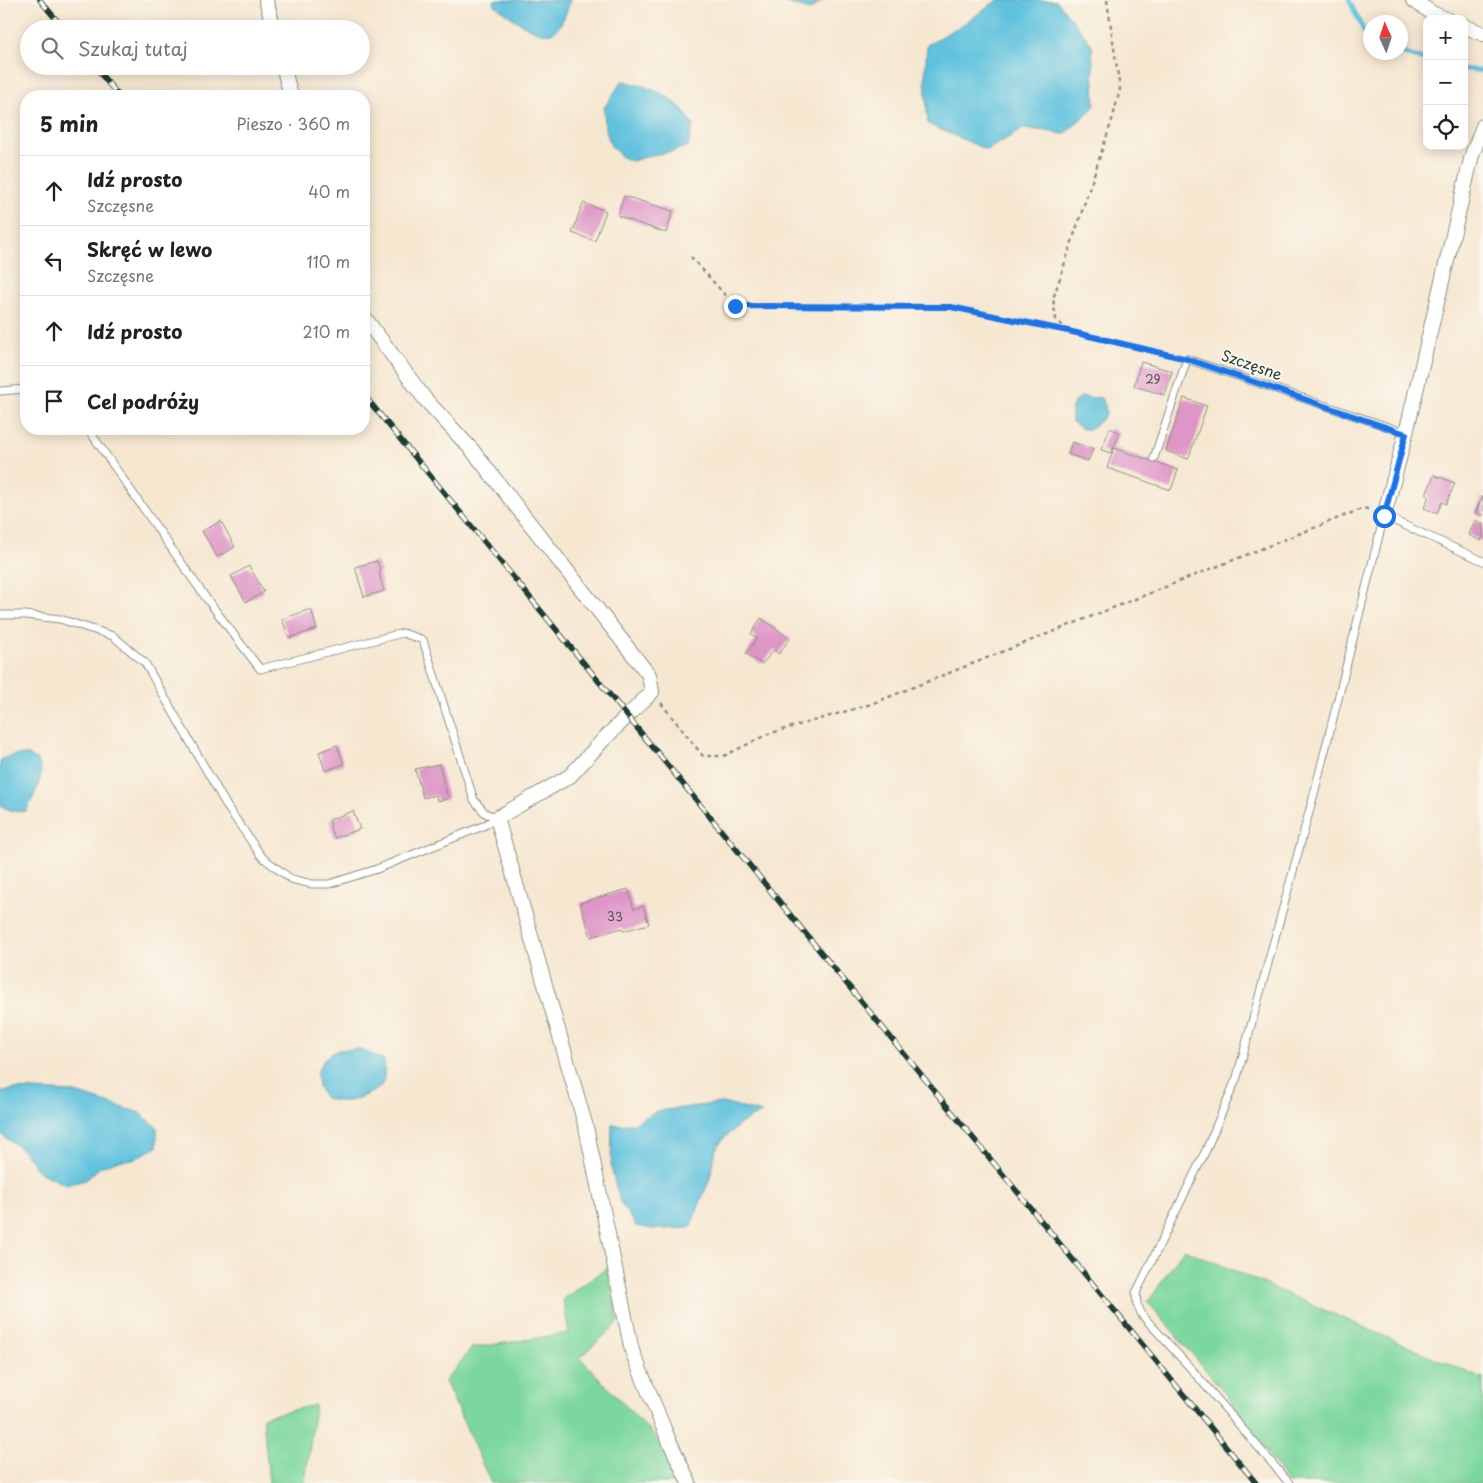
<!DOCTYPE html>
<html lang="pl">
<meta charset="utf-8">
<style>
body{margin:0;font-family:"Playpen Sans",sans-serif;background:#f2f2f2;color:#222}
.controls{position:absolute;right:15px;top:15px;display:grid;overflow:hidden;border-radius:10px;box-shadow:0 2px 12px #0003}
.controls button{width:45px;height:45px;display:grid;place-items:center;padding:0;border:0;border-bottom:1px solid #e0e0e0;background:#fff;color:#222;font:25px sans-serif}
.compass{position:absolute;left:1363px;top:15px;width:45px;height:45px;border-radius:50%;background:#fff;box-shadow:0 2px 12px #0003;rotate:357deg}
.stop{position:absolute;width:15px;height:15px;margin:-11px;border:4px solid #1a73e8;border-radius:50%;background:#fff}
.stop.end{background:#1a73e8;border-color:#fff;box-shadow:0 1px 5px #0008}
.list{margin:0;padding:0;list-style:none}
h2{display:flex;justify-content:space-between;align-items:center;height:65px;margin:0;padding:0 20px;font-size:21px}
h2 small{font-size:16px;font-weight:400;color:#767676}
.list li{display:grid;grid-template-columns:32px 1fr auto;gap:15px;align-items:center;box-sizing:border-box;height:70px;padding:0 20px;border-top:1px solid #e0e0e0}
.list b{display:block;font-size:19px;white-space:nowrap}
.list p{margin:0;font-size:16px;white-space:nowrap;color:#767676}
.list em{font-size:16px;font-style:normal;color:#767676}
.icon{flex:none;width:28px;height:28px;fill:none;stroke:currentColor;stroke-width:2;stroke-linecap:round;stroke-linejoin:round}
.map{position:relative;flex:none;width:1483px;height:1483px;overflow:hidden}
.search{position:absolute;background:#fff;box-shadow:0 2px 12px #0003;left:20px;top:20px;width:350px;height:55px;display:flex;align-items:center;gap:12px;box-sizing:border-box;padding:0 18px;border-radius:28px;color:#767676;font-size:19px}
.panel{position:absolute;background:#fff;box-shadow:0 2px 12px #0003;left:20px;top:90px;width:350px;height:345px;border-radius:20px}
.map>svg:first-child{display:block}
.green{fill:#7cd79e;stroke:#4e8a69}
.water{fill:#60c2de;stroke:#408089}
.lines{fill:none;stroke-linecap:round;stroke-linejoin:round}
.stream{stroke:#60c2de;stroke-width:4.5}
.building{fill:#de96c7}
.lane-casing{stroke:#8a9282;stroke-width:9}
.street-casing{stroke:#8a9282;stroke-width:16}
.path{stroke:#8a9282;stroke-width:2.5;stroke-dasharray:4 4;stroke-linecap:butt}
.lane{stroke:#fff;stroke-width:7}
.street{stroke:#fff;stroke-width:14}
.rail-casing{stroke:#1f3d34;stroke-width:5.5}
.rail{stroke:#fbf7ec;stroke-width:4;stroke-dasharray:11;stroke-linecap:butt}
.route{stroke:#1a73e8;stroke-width:6}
.labels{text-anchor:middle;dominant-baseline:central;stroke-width:4;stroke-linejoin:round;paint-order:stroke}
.number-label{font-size:12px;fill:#4f5359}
.street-label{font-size:15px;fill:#1f3d34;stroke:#fbf7ec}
</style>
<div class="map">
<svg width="1483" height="1483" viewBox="0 0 1483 1483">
<rect width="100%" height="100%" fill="#fbf7ec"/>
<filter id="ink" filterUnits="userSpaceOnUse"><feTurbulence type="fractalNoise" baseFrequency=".02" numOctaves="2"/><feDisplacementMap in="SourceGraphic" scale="10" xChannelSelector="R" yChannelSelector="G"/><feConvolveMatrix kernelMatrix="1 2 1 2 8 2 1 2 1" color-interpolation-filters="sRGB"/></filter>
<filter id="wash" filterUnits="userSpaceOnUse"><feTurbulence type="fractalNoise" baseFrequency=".0096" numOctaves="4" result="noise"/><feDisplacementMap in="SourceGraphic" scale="20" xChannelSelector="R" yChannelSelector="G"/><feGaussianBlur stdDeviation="1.12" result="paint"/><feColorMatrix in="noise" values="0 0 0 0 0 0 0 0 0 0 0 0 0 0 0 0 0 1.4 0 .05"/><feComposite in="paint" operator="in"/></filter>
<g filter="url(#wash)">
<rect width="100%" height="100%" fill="#f6e7d1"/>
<g class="green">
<path d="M1184,1249L1483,1379V1483H1288L1225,1393L1148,1302Z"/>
<path d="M607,1268L619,1322L580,1358L659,1441L681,1483H491L445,1381L472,1348L569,1333L563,1299Z"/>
<path d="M315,1405L305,1483H269L263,1417Z"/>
</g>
<g class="water">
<path d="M494,0H571C568,7 563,23 557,29C544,45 507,14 495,5Z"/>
<path d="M783,0H821L822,1L810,10L784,2Z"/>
<path d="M998,0L1057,1L1092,45L1095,106L1065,134L1025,128L987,150L928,124L925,78L927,45L962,25Z"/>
<path d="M622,81C644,85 665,92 681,108C685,112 689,119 693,124L688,146L670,152L652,155L632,161L622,157L611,146L605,128L604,108Z"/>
<path d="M1081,397L1101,398L1105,405L1106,415L1091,429H1083L1072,422V407L1075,401Z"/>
<path d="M29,755C31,757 36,760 38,762C47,774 32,800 26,811C16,813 8,810 0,805V761C7,754 19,755 29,755Z"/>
<path d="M359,1049L384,1060C384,1069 386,1080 380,1087C377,1090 370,1093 366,1095C350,1102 342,1103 325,1098L318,1087L317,1072L325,1058L338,1050Z"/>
<path d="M14,1089L72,1092L140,1113L157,1127V1147L133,1159L116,1161L100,1167L86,1180L66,1185L39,1172L23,1150L0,1134V1093Z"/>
<path d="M722,1103L762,1113L743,1122L724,1138L716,1149L710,1178L690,1228L653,1229L636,1226L620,1202L611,1167L612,1125L633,1124L657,1111Z"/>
</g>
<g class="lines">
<g class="stream">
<path d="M1349,0L1368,40L1370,41"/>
<path d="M1400,52L1427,61"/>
<path d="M1464,69L1483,71"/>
</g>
</g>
<g id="blocks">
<g class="building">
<path d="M624,196L673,211L666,233L618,216Z"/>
<path d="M583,203L606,211L595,241L572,233Z"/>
<path d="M1141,362L1172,371L1165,395L1134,386Z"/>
<path d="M1184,398L1207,406L1188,459L1166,451Z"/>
<path d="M1110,428L1120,433L1111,453L1101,450Z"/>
<path d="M1072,442L1093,449L1088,461L1068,454Z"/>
<path d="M1114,448L1178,470L1171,490L1107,468Z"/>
<path d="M1434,475L1455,483L1446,504L1442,502L1437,513L1424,508L1429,496L1426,495Z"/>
<path d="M1483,496V516L1475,513Z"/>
<path d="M1475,520L1483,524V536L1481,541L1469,535Z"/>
<path d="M221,521L235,547L217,557L202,531Z"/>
<path d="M377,561L381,572L379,573L384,591L364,597L355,567Z"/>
<path d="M249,566L264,592L246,602L231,576Z"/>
<path d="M311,609L317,629L289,638L282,619Z"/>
<path d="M761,618L790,638L779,654L774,650L762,664L746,654L757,638L751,634Z"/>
<path d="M337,745L344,764L325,771L319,752Z"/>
<path d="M439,764L448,799L437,801L436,795L423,798L415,769Z"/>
<path d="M353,811L360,829L335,838L330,828L331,826L329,820Z"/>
<path d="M628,889L634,909L643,906L649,924L623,931L622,928L591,937L580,903Z"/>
</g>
</g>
</g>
<g filter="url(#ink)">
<use href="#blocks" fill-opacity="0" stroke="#8a9282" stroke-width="1"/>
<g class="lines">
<defs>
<g id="lane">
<path d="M0,391L26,389"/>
<path d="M88,429L206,598L260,669L403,633L423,640L474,800L485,813L497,818"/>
<path d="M1154,458L1187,359L1406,433"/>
<path d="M0,615H25L60,619L113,636L145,663L228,808L262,857L291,879L312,884H329L377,869L483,826L497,818"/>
<path d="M1289,1483L1193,1371L1142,1315L1137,1304L1136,1293L1206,1150L1237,1077L1314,794L1384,516L1483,561"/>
</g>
<g id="street">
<path d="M266,0L274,29"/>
<path d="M1413,0L1432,13L1446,19"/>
<path d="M1464,26L1483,34"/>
<path d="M283,66L291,96"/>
<path d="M364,317L425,399L472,450L649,675L652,692L604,739L570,776L497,818L586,1127L632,1351L667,1436L689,1483"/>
<path d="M1384,516L1406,433L1472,155L1483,126"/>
</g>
</defs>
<use href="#lane" class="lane-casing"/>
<use href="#street" class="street-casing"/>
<g class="path">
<path d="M1107,0L1120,89L1113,117L1053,299L1056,319L1068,331L1178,357"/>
<path d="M691,257L735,306L951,307L1066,331"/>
<path d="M661,703L703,756H724L768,734L871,704L1364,508L1372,511"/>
</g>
<use href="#lane" class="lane"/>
<use href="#street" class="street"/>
<defs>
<g id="rail">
<path d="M40,0L64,29"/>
<path d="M94,66L119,96"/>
<path d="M364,395L1256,1483"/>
</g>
</defs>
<use href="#rail" class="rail-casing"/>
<use href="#rail" class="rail"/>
</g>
</g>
<g class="lines" filter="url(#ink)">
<path class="route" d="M735,306L951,307L1068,331L1187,359L1406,434L1384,516"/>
</g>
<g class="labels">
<g class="number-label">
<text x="1153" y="379">29</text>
<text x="615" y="916">33</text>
</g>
<g class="street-label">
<text transform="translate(1252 364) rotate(19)">Szczęsne</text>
</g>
</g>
</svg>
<div class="controls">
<button>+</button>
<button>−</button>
<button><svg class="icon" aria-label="locate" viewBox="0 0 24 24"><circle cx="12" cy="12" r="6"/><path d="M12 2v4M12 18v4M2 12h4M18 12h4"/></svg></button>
</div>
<svg class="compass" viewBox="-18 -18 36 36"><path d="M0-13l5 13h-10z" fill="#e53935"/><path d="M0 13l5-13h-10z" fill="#767676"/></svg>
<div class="stop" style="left:1384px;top:516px"></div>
<div class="stop end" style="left:735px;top:306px"></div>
<div class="search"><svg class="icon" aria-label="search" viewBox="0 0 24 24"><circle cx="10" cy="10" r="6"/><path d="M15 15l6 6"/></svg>Szukaj tutaj</div>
<section class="panel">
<h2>5 min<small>Pieszo · 360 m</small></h2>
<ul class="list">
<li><svg class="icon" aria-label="ahead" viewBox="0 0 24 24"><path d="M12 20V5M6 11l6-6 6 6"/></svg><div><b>Idź prosto</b><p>Szczęsne</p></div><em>40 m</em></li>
<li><svg class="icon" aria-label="left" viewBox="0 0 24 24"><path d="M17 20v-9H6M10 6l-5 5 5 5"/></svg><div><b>Skręć w lewo</b><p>Szczęsne</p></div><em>110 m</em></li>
<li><svg class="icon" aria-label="ahead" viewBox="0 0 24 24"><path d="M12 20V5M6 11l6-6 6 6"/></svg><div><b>Idź prosto</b></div><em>210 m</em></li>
<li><svg class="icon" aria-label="arrive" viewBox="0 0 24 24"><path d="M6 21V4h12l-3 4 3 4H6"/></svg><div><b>Cel podróży</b></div></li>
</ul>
</section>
</div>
